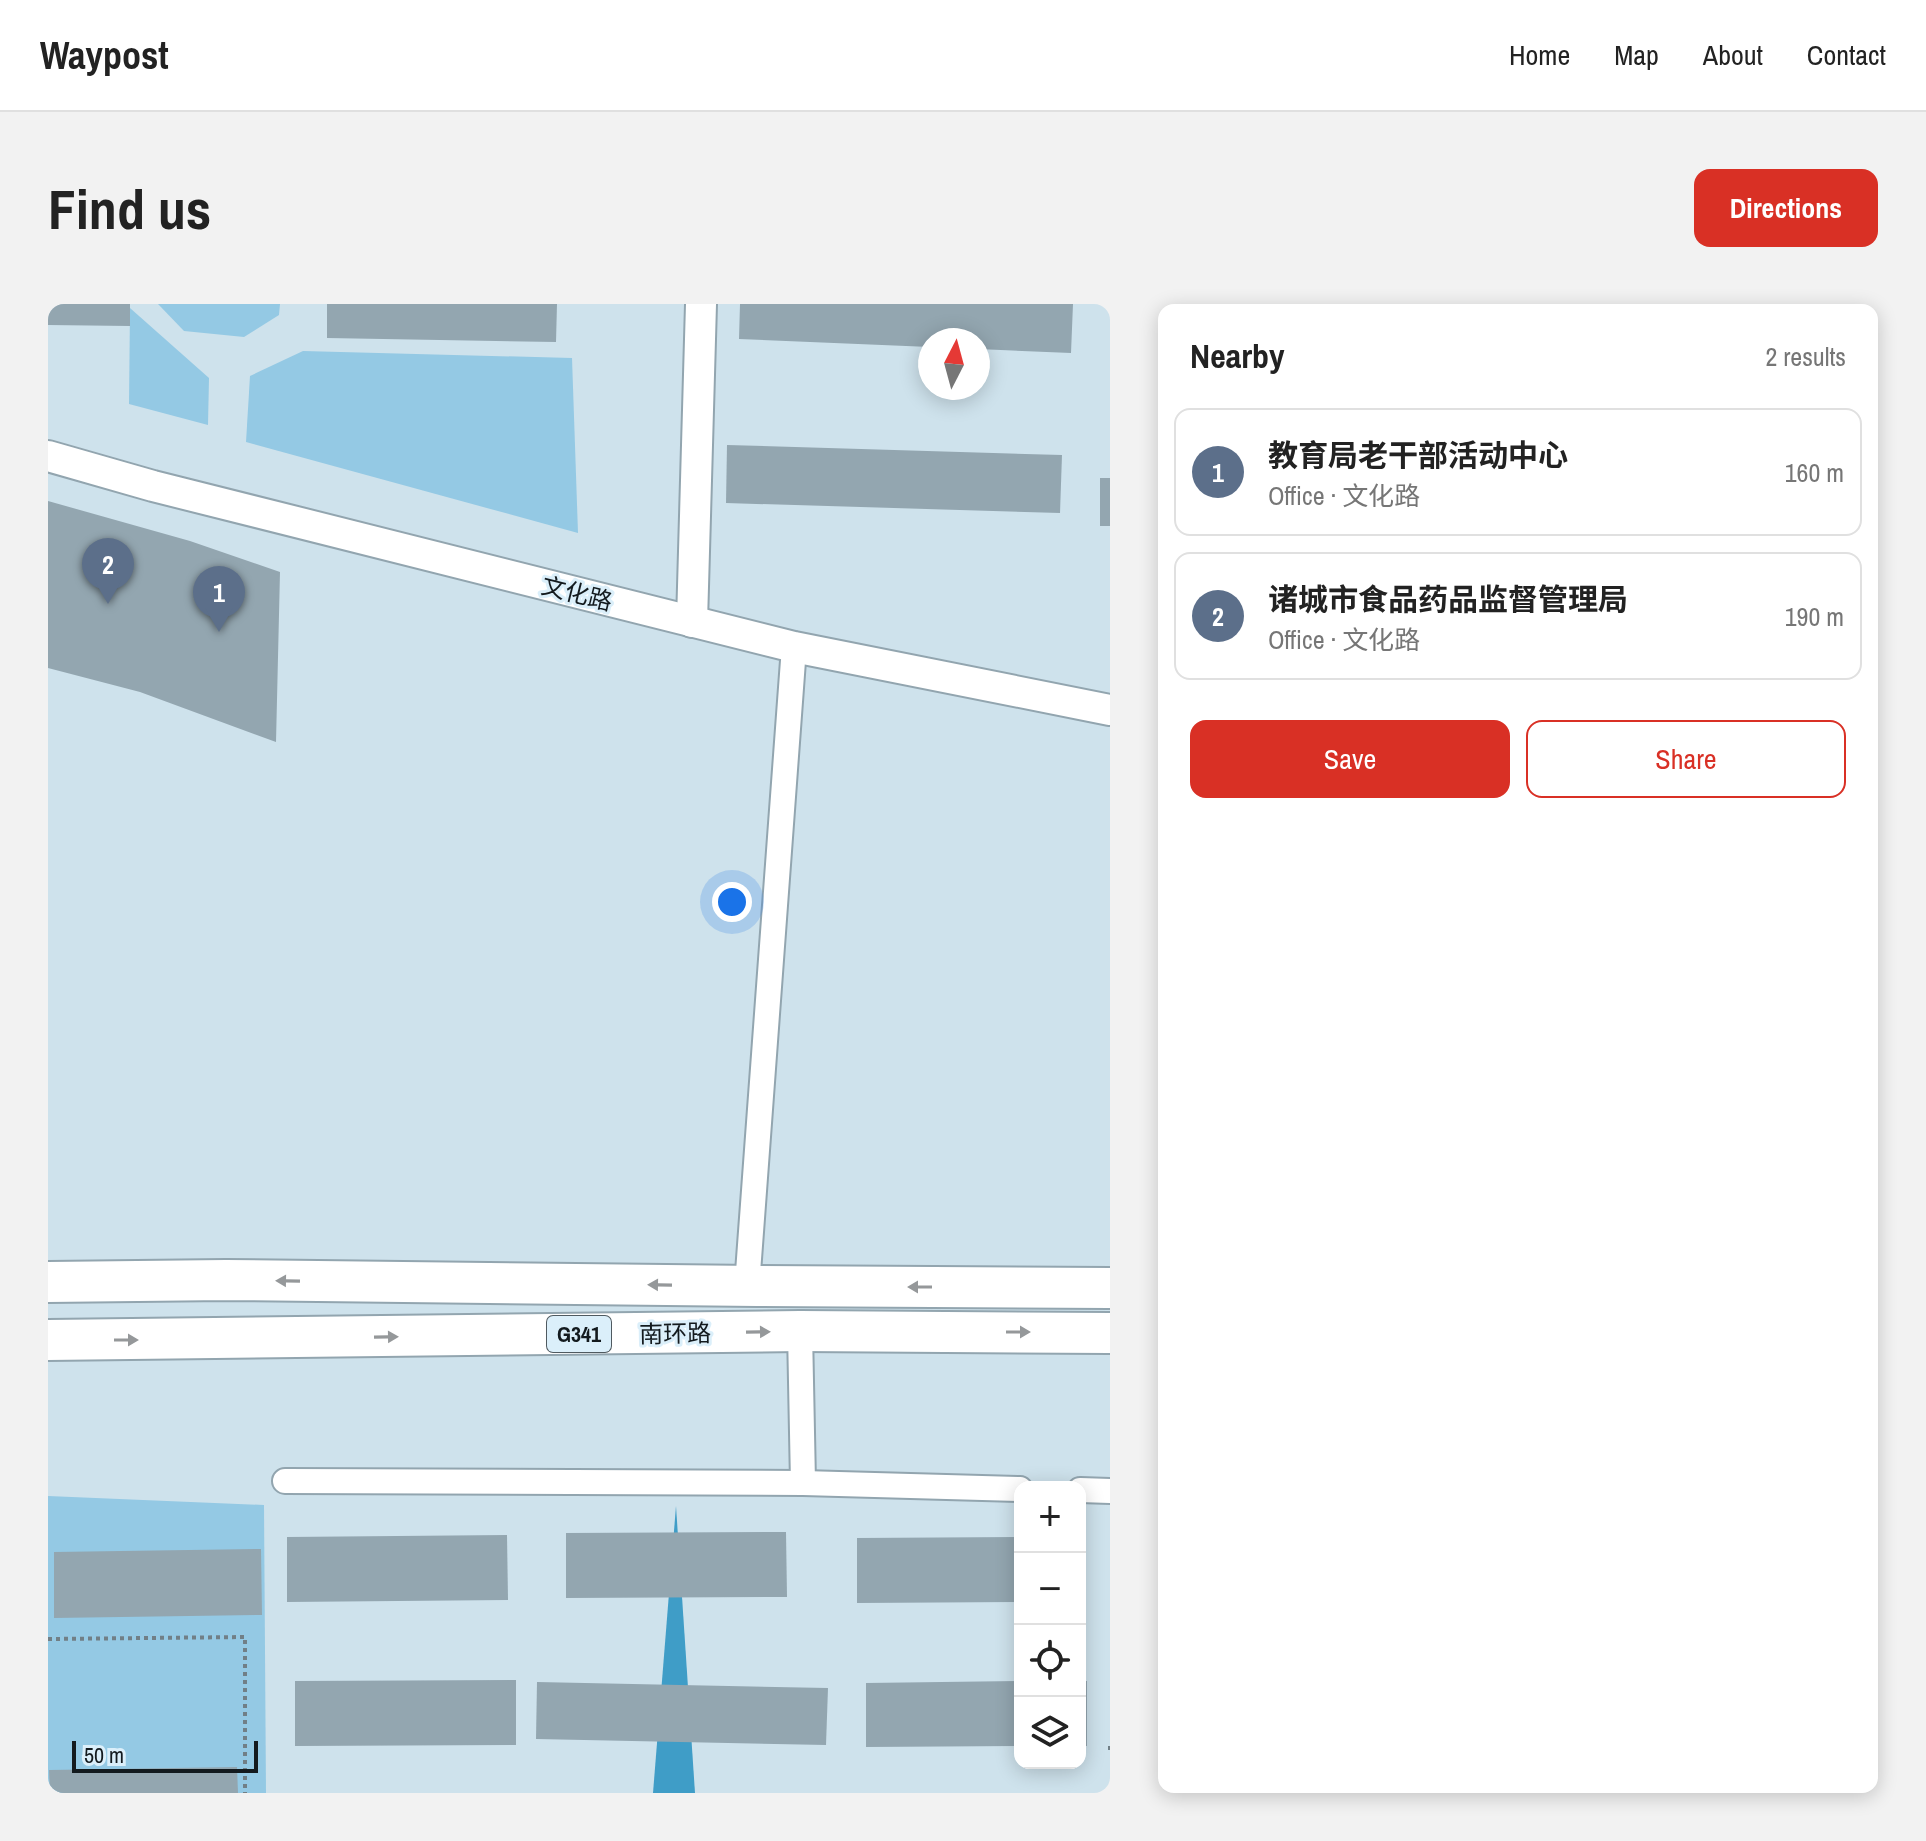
<!DOCTYPE html>
<meta charset="utf-8">
<style>
body{margin:0;font-family:"Archivo Narrow","Noto Sans SC",sans-serif;background:#f2f2f2;color:#222}
.controls{position:absolute;right:24px;bottom:24px;display:grid;overflow:hidden;border-radius:16px;box-shadow:0 4px 20px #0003}
.controls button{width:72px;height:72px;display:grid;place-items:center;padding:0;border:0;border-bottom:2px solid #e0e0e0;background:#fff;color:#222;font:40px sans-serif}
.compass{position:absolute;left:870px;top:24px;width:72px;height:72px;border-radius:50%;background:#fff;box-shadow:0 4px 20px #0003;rotate:6deg}
.scale{position:absolute;left:24px;bottom:20px;width:186px;box-sizing:border-box;padding-left:8px;border:4px solid #131a1e;border-top:0;font-size:22px;line-height:28px;white-space:nowrap;color:#131a1e;-webkit-text-stroke:6px #dbeffa;paint-order:stroke}
.you{position:absolute;left:684px;top:598px;width:28px;height:28px;margin:-20px;border:6px solid #fff;border-radius:50%;background:#1a73e8;box-shadow:0 0 0 12px #1a73e833}
.badge{display:grid;place-items:center;width:52px;height:52px;border-radius:50%;background:#d93025;color:#fff;font-size:26px;font-weight:700}
.pin{position:absolute;translate:-50% -66px;filter:drop-shadow(0 2px 4px #0008)}
.pin::after{content:'';position:absolute;top:42px;width:28px;height:24px;background:inherit;clip-path:polygon(0 0,100% 0,50% 100%)}
.list{margin:0;padding:0;list-style:none}
h2{display:flex;justify-content:space-between;align-items:center;height:104px;margin:0;padding:0 32px;font-size:34px}
h2 small{font-size:26px;font-weight:400;color:#767676}
.list li{display:grid;grid-template-columns:52px 1fr auto;gap:24px;align-items:center;box-sizing:border-box;height:128px;margin:0 16px 16px;padding:0 16px;border:2px solid #e0e0e0;border-radius:16px}
.list b{display:block;font-size:30px;white-space:nowrap}
.list p{margin:0;font-size:26px;white-space:nowrap;color:#767676}
.list em{font-size:26px;font-style:normal;color:#767676}
.actions{display:flex;gap:16px;padding:24px 32px}
.actions a{flex:1;padding:18px 0;border:2px solid #d93025;border-radius:16px;text-align:center;font-size:28px;color:#d93025}
.actions .main{background:#d93025;color:#fff}
.icon{flex:none;width:44px;height:44px;fill:none;stroke:currentColor;stroke-width:2;stroke-linecap:round;stroke-linejoin:round}
.map{position:relative;flex:none;width:1062px;height:1489px;overflow:hidden;border-radius:16px}
header{display:flex;align-items:center;gap:48px;box-sizing:border-box;height:112px;padding:0 40px;background:#fff;border-bottom:2px solid #e0e0e0}
header strong{font-size:38px}
nav{display:flex;gap:44px;margin-inline-start:auto;font-size:28px}
.intro{display:flex;align-items:center;justify-content:space-between;box-sizing:border-box;height:192px;padding:0 48px}
h1{margin:0;font-size:56px}
.button{padding:20px 36px;border-radius:16px;background:#d93025;color:#fff;font-size:28px;font-weight:700}
main{display:flex;gap:48px;padding:0 48px}
aside{flex:1;background:#fff;border-radius:16px;box-shadow:0 4px 20px #0003}
.map>svg:first-child{display:block}
.green{fill:#94c9e4}
.water{fill:#3f9dc7}
.building{fill:#93a6b0}
.lines{fill:none;stroke-linecap:round;stroke-linejoin:round}
.minor-casing{stroke:#92a5af;stroke-width:28}
.tertiary-casing{stroke:#92a5af;stroke-width:34}
.trunk-casing{stroke:#92a5af;stroke-width:44}
.path{stroke:#717f86;stroke-width:4;stroke-dasharray:4 4;stroke-linecap:butt}
.minor{stroke:#fff;stroke-width:24}
.tertiary{stroke:#fff;stroke-width:30}
.trunk{stroke:#fff;stroke-width:40}
.oneway{fill:#95989a}
.labels{text-anchor:middle;dominant-baseline:central;stroke-width:6;stroke-linejoin:round;paint-order:stroke}
.shield{fill:#dbeffa;stroke:#4f5a60;stroke-width:2}
.shield-label{font-size:22px;font-weight:bold;fill:#131a1e}
.street-label{font-size:24px;fill:#131a1e;stroke:#dbeffa}
</style>
<header>
<strong>Waypost</strong>
<nav><a>Home</a><a>Map</a><a>About</a><a>Contact</a></nav>
</header>
<div class="intro"><h1>Find us</h1><a class="button">Directions</a></div>
<main>
<div class="map">
<svg width="1062" height="1489" viewBox="0 0 1062 1489">
<rect width="100%" height="100%" fill="#cee2ec"/>
<g class="green">
<path d="M110,0H232L231,11L196,33L136,27Z"/>
<path d="M82,4L161,74L160,121L81,100Z"/>
<path d="M255,47L524,54L530,229L198,138L202,72Z"/>
<path d="M0,1192L216,1201L218,1489H0Z"/>
</g>
<path class="water" d="M628,1202L647,1489H605Z"/>
<g class="building">
<path d="M0,0H82V22L0,21Z"/>
<path d="M279,0H509L508,38L279,34Z"/>
<path d="M692,0H1025L1023,49L930,45V36H882V43L691,35Z"/>
<path d="M679,141L1014,151L1012,209L678,199Z"/>
<rect x="1052" y="174" width="10" height="48"/>
<path d="M0,197L142,237L232,268L228,438L92,388L0,364Z"/>
<path d="M738,1228L739,1293L518,1294V1229Z"/>
<path d="M459,1231L460,1296L239,1298V1233Z"/>
<path d="M972,1233V1298L809,1299V1234Z"/>
<path d="M213,1245L214,1311L6,1314V1248Z"/>
<path d="M468,1376V1441L247,1442V1377Z"/>
<path d="M972,1377V1442L818,1443V1379Z"/>
<rect x="1032" y="1377" width="7" height="65"/>
<path d="M489,1378L780,1384L778,1441L488,1435Z"/>
<path d="M189,1463L190,1489H2L1,1466Z"/>
</g>
<g class="lines">
<defs>
<g id="minor">
<path d="M699,982L746,343"/>
<path d="M752,1027L755,1179"/>
<path d="M237,1177L755,1179L972,1185"/>
<path d="M1032,1186L1062,1187"/>
</g>
<g id="tertiary">
<path d="M0,152L105,182L746,343L1062,406"/>
<path d="M644,318L653,0"/>
</g>
<g id="trunk">
<path d="M0,978L178,976L709,982L1062,984"/>
<path d="M0,1036L752,1027L1062,1029"/>
</g>
</defs>
<use href="#minor" class="minor-casing"/>
<use href="#tertiary" class="tertiary-casing"/>
<use href="#trunk" class="trunk-casing"/>
<g class="path">
<path d="M0,1335L197,1333V1489"/>
<path d="M1060,1444H1062"/>
</g>
<use href="#minor" class="minor"/>
<use href="#tertiary" class="tertiary"/>
<use href="#trunk" class="trunk"/>
</g>
<defs><path id="oneway-solid" d="M-6-.8H1V-3.2L6.5 0L1 3.2V.8H-6Z" transform="scale(2)"/></defs>
<g class="oneway">
<use href="#oneway-solid" transform="translate(240 977) rotate(-179)"/>
<use href="#oneway-solid" transform="translate(612 981) rotate(-179)"/>
<use href="#oneway-solid" transform="translate(872 983) rotate(-180)"/>
<use href="#oneway-solid" transform="translate(710 1028) rotate(-1)"/>
<use href="#oneway-solid" transform="translate(970 1028)"/>
<use href="#oneway-solid" transform="translate(338 1033) rotate(-1)"/>
<use href="#oneway-solid" transform="translate(78 1036)"/>
</g>
<g class="labels">
<rect class="shield" x="499" y="1012" width="64" height="36" rx="6"/>
<g class="shield-label">
<text x="531" y="1030">G341</text>
</g>
<g class="street-label">
<text transform="translate(529 289) rotate(14)">文化路</text>
<text transform="translate(627 1029) rotate(-1)">南环路</text>
</g>
</g>
</svg>
<div class="controls">
<button>+</button>
<button>−</button>
<button><svg class="icon" aria-label="locate" viewBox="0 0 24 24"><circle cx="12" cy="12" r="6"/><path d="M12 2v4M12 18v4M2 12h4M18 12h4"/></svg></button>
<button><svg class="icon" aria-label="layers" viewBox="0 0 24 24"><path d="M12 4l9 5-9 5-9-5zM3 14l9 5 9-5"/></svg></button>
</div>
<svg class="compass" viewBox="-18 -18 36 36"><path d="M0-13l5 13h-10z" fill="#e53935"/><path d="M0 13l5-13h-10z" fill="#767676"/></svg>
<div class="scale">50 m</div>
<div class="you"></div>
<div class="pin badge" style="left:171px;top:328px;background:#5c6f8a">1</div>
<div class="pin badge" style="left:60px;top:300px;background:#5c6f8a">2</div>
</div>
<aside>
<h2>Nearby<small>2 results</small></h2>
<ul class="list">
<li><span class="badge" style="background:#5c6f8a">1</span><div><b>教育局老干部活动中心</b><p>Office · 文化路</p></div><em>160 m</em></li>
<li><span class="badge" style="background:#5c6f8a">2</span><div><b>诸城市食品药品监督管理局</b><p>Office · 文化路</p></div><em>190 m</em></li>
</ul>
<div class="actions"><a class="main">Save</a><a>Share</a></div>
</aside>
</main>
